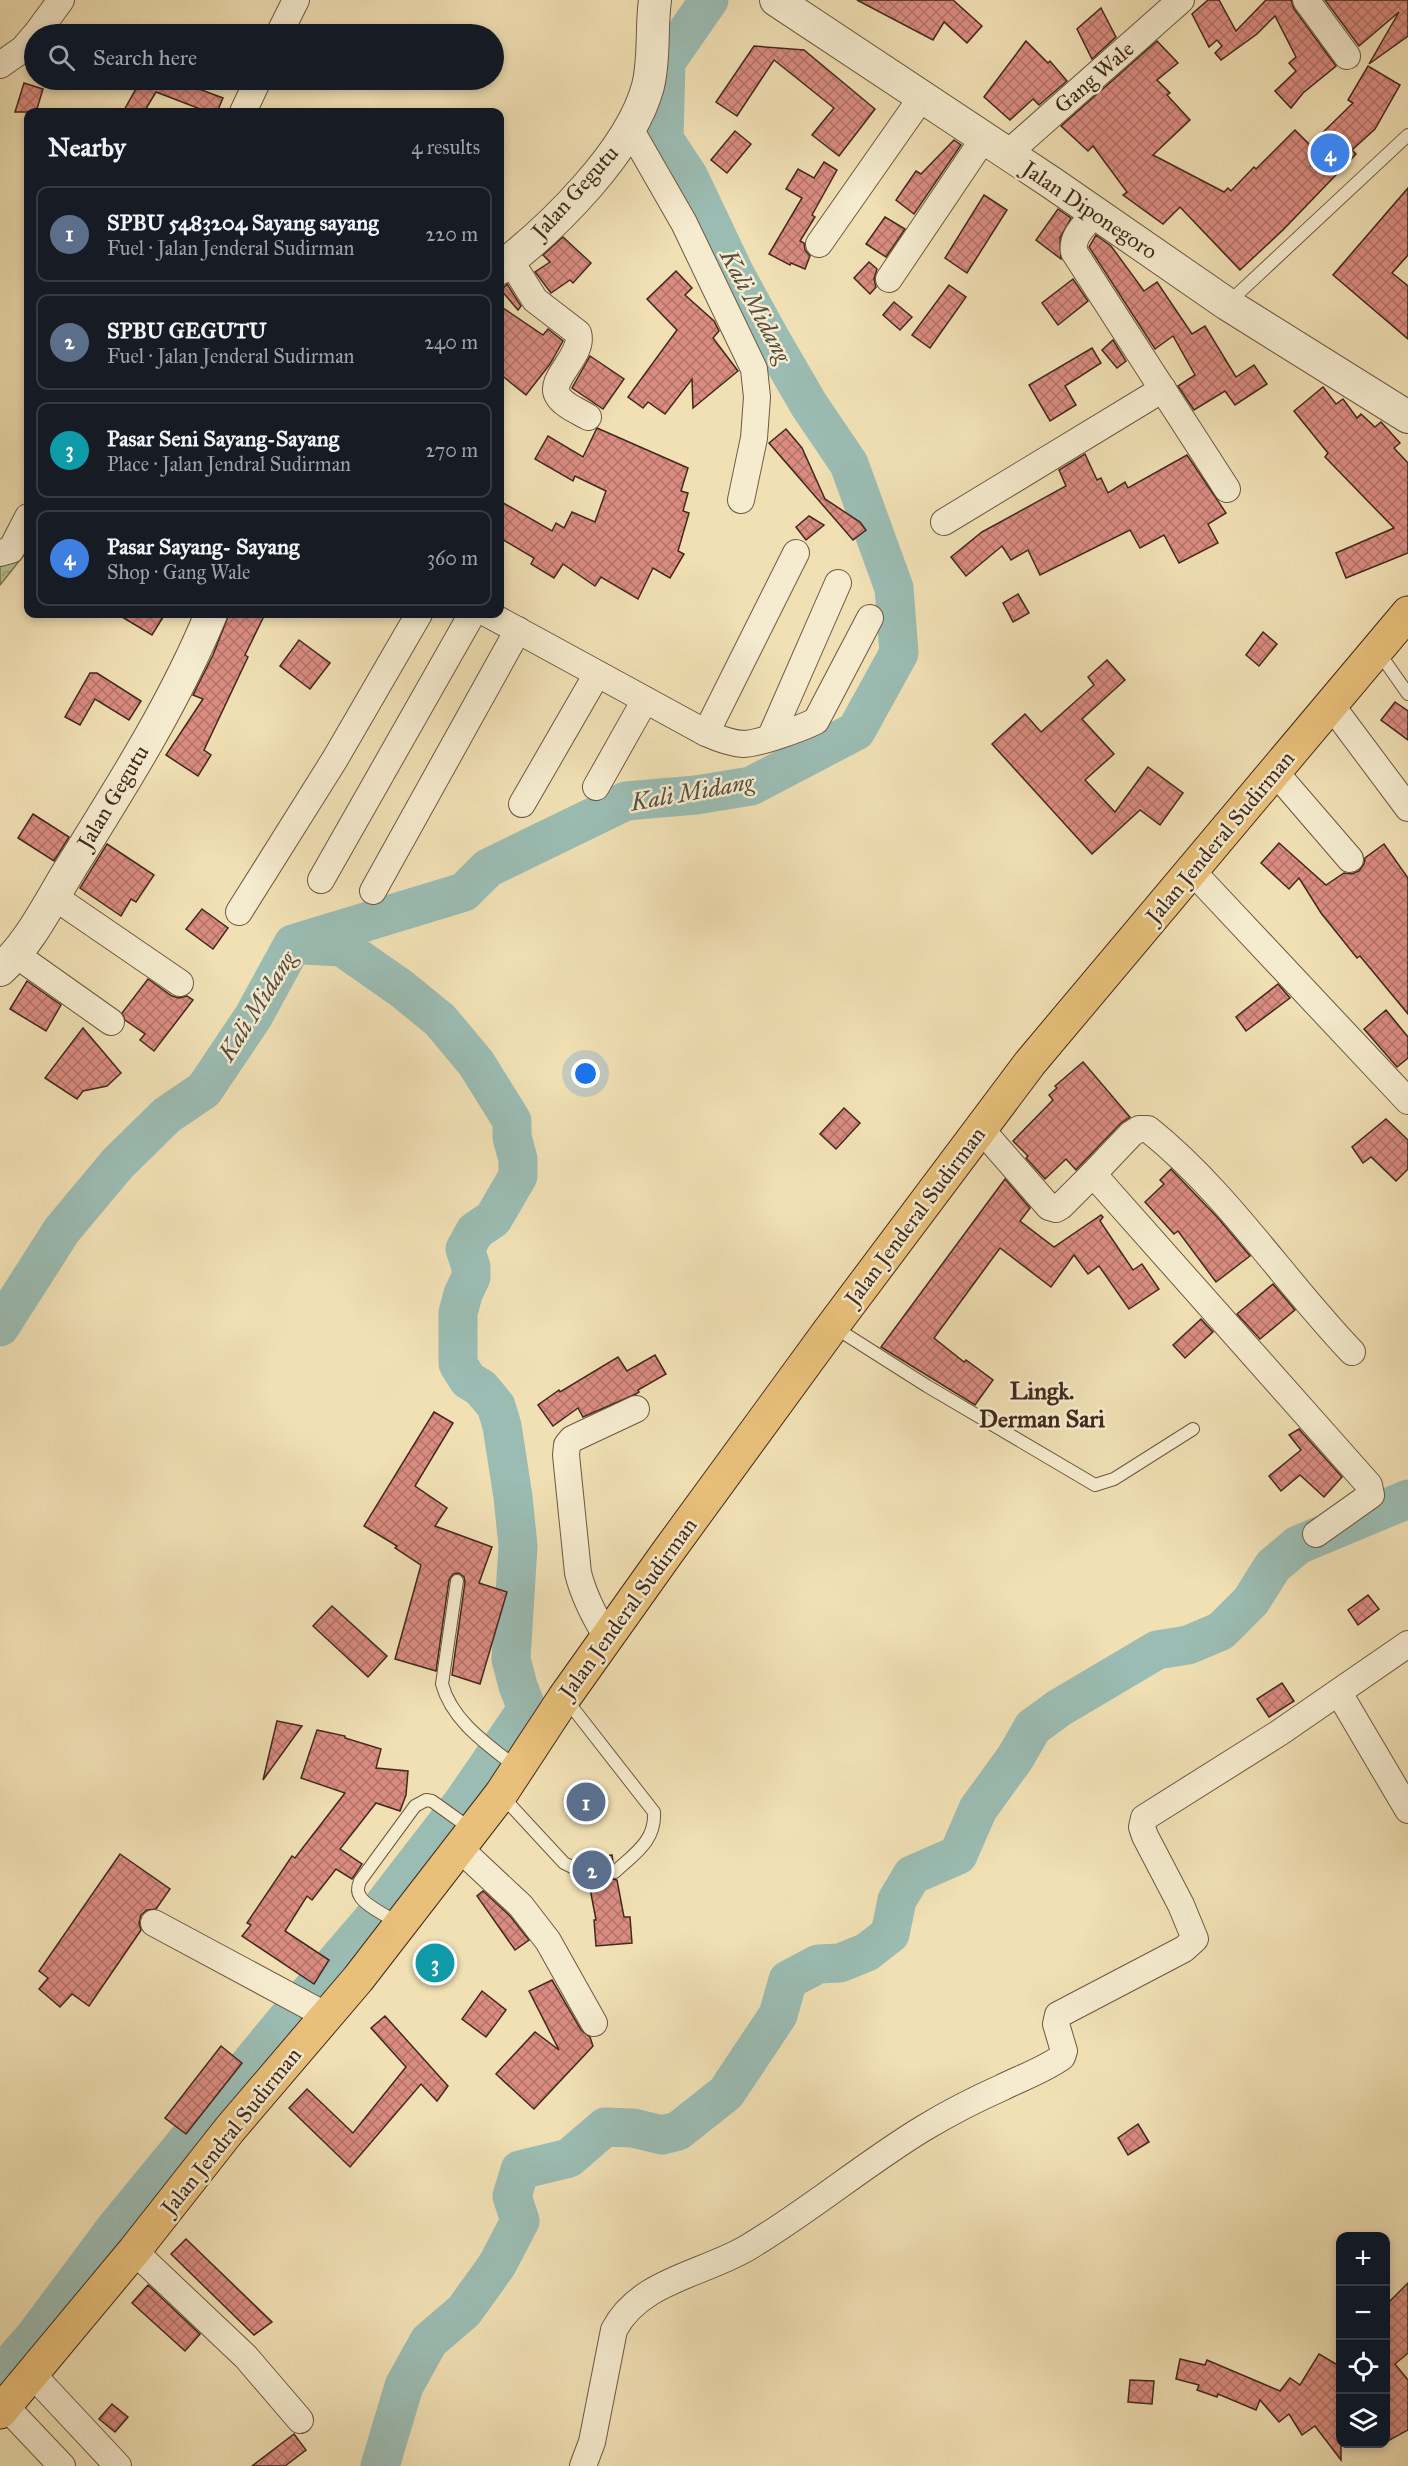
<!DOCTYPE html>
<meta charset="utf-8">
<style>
body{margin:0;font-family:"IM FELL Great Primer",serif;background:#20242c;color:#f1f3f6}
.controls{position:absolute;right:18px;bottom:18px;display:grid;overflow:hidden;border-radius:12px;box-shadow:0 3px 9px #0003}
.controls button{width:54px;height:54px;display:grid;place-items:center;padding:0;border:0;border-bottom:2px solid #363941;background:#171b24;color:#f1f3f6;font:30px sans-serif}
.you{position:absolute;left:586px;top:1074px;width:21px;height:21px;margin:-15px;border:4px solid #fff;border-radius:50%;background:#1a73e8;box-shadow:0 0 0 9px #1a73e833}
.badge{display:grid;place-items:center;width:39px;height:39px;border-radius:50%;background:#c59692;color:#fff;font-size:20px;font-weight:700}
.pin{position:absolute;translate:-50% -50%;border:3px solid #fff;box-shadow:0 2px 6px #0006}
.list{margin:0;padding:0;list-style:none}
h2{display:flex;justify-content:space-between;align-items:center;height:78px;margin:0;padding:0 24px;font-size:26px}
h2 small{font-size:20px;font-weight:400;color:#9ea1a6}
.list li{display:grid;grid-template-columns:39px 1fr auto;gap:18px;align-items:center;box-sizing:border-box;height:96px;margin:0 12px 12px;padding:0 12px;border:2px solid #363941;border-radius:12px}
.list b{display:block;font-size:22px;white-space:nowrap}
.list p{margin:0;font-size:20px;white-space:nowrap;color:#9ea1a6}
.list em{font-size:20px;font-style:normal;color:#9ea1a6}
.icon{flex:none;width:33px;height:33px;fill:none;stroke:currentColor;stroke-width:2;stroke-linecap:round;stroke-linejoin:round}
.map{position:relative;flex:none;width:1408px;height:2466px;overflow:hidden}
.search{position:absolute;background:#171b24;box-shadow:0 3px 9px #0003;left:24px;top:24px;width:480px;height:66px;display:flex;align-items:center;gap:15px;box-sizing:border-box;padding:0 21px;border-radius:33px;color:#9ea1a6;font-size:22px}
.panel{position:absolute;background:#171b24;box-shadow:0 3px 9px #0003;left:24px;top:108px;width:480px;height:510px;border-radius:12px}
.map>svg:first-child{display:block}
.forest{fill:url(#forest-crowns);stroke:#7d7656;stroke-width:1.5}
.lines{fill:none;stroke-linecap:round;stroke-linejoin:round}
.river{stroke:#9bbcb3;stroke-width:39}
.building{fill:url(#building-cross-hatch);stroke:#42291d;stroke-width:1.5}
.service-casing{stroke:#6e5743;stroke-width:14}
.minor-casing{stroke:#6e5743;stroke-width:28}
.tertiary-casing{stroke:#6e5743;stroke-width:34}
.trunk-casing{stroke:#42291d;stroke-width:35}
.service{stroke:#f5ebce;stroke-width:12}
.minor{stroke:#f5ebce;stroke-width:26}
.tertiary{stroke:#f5ebce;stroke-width:32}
.trunk{stroke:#e8c07a;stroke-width:33}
.labels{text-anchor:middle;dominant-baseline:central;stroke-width:5;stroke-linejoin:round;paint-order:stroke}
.street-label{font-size:22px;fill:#42291d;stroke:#f5ebce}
.water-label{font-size:24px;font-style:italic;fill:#584e42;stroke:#f5ebce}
.neighbourhood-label{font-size:24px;font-weight:bold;fill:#42291d;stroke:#f5ebce}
</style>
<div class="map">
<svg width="1408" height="2466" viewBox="0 0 1408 2466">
<defs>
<pattern id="forest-crowns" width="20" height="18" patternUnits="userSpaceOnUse" patternTransform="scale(1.5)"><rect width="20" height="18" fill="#b8c28e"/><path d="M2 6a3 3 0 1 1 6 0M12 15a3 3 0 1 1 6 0" fill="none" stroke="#979e73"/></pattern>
<pattern id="building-cross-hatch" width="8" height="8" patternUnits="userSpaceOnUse" patternTransform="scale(1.5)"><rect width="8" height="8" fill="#da8c81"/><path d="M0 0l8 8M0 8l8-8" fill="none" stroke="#b27269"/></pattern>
</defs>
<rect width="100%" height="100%" fill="#f0e0b4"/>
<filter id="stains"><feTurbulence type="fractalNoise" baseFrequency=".00333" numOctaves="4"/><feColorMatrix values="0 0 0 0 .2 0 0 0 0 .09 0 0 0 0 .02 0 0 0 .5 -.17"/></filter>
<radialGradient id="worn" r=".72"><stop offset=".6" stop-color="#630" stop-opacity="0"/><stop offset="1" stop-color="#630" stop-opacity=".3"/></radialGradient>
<path class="forest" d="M28,532V550L0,585V558Z"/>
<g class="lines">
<g class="river">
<path d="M0,1327L62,1230L118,1163L167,1115L204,1090L253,1017L293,944L464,892L488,868L626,801L696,795L751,786L856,731L899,653L894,588L849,464L809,405L769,336L735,274L689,177L664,139L666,62L709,0"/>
<path d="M0,2376L35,2336L117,2226L285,2021L372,1920L463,1802L527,1709L518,1686L511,1659L518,1546L513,1497L502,1426L496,1406L481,1388L468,1380L458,1364V1313L463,1294L471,1277V1267L465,1249L475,1231L493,1219L518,1176V1159L512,1137V1121L476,1063L440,1020L402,989L342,947L302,945"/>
<path d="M380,2466L404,2386L429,2341L464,2311L497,2265L520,2221L512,2196L520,2170L569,2158L605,2127L633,2128L662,2135L678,2131L726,2093L778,2015L788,1980L818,1964L840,1963L867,1952L890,1934L897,1900L912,1875L958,1855L978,1809L1015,1758L1033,1727L1059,1708L1157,1650L1188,1645L1221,1631L1251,1601L1273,1566L1298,1545L1408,1499"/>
</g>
</g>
<g class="building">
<path d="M857,0H953L982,26L967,43L944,22L933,40Z"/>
<path d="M1208,0H1219L1236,31L1266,0H1291L1294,9L1336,66L1303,93L1291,108L1275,91L1296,71L1289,63L1296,57L1275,16L1257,34L1221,60L1215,53L1222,46L1217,40L1209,47L1192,14Z"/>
<path d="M1325,0H1408V36L1369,64L1399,12L1359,46Z"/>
<path d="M1101,8L1116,37L1092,59L1077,29Z"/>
<path d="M1026,41L1048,63L1050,61L1067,81L1039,105L1033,99L1010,120L984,97Z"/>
<path d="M1157,41L1178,63L1157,80L1170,93L1167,95L1190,120L1153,155L1224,192L1228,188L1231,191L1254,167L1256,169L1295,130L1310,145L1353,103L1348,100L1368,66L1400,85L1375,129L1352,150L1356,154L1283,230L1240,270L1180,207L1163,224L1123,195L1127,192L1093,146L1088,151L1061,126Z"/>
<path d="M754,46L804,50L875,109L839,156L812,135L834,108L774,60L737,116L716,102Z"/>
<path d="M126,80H175L223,98L217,112H208L156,92L144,112H123L138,85Z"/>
<path d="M24,83L43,89L36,112H15Z"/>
<path d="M735,131L751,144L727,173L711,160Z"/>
<path d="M954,140L961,145L914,214L896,200L916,171L921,174Z"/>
<path d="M824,162L837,170L812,215L815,217L800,241L804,243L805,250L810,256L805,269L791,263L790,265L769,254L802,198L786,189L798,169L814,178Z"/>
<path d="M1408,188V255L1392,273L1408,286V339L1333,275Z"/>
<path d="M984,195L1007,210L967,273L945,258Z"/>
<path d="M1058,209L1071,218L1060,238L1061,259L1036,240Z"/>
<path d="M885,217L905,229L886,257L866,244Z"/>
<path d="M1096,235L1111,246L1144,291L1157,282L1192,334L1205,326L1236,377L1254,365L1267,384L1235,405L1225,391L1194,410L1178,386L1195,375L1173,336L1155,349L1089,247Z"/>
<path d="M563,237L591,263L573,283L570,280L551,293L535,272L550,262L543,255Z"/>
<path d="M869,262L877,269L874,279L876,287L870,294L854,278Z"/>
<path d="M676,271L692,288L685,295L714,321L719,331L713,338L738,371L693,408L692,379L665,414L648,402L643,408L628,397L677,330L647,299Z"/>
<path d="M1073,279L1088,301L1058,325L1042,303Z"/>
<path d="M507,284L521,306L518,310L501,290Z"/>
<path d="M949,285L966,297L930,348L912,335Z"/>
<path d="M894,302L912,317L900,330L883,315Z"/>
<path d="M500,306L543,335L548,329L563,341L550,364L526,395L500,374Z"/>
<path d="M1113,340L1126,361L1117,368L1102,350Z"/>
<path d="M1092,348L1101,363L1065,386L1076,405L1050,421L1029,385Z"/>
<path d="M590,356L624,379L603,409L572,388Z"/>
<path d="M1323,387L1336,404L1343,399L1357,418L1361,414L1375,427L1381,422L1400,443L1394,448L1408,463V553L1346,578L1336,553L1394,528L1325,457L1328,453L1294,411Z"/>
<path d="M597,428L688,468L681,491L688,493L683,511L689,513L678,551L684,554L670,578L653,568L638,599L601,577L595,586L563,564L554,578L531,564L534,558L500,538V501L552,531L556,523L564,528L572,512L595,522L606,491L575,476L573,481L535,459L548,436L583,457Z"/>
<path d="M786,429L802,448L825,499L860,522L866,530L853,540L769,443Z"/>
<path d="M1085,454L1097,480L1101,478L1108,493L1125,482L1128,488L1187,455L1226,513L1208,524L1218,543L1179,563L1164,535L1140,548L1130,530L1040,575L1028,550L1011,560L1002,546L966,576L951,557L982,532L1066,486L1059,470Z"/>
<path d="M809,516L824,525L806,540L796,527Z"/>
<path d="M1018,594L1029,613L1013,622L1003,603Z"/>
<path d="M117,614H165L152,635Z"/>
<path d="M229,614H265L245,655L248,657L204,750L211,755L198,776L166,755L203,699L193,695L213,655Z"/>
<path d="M1263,632L1277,644L1259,666L1246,655Z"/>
<path d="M299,640L330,663L310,689L280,666Z"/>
<path d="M1107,660L1125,680L1082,719L1114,754L1085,780L1115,812L1148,767L1183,793L1160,825L1140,810L1092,854L992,744L1025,714L1041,732L1094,685L1088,677Z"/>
<path d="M90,673H97L141,701L129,720L95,699L80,725L65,717Z"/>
<path d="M1395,702L1408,711V740L1381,720Z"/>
<path d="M33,814L69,837L54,861L18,838Z"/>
<path d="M1279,843L1326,885L1344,873L1352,874L1359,871L1364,864L1365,858L1384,844L1408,878V1014L1360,956L1357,958L1321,913L1299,878L1289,889L1261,863Z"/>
<path d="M107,844L154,875L136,902L131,899L121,916L80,888Z"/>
<path d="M202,909L228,928L213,949L186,929Z"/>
<path d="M148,979L172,996L179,998L187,996L193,1000L154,1051L140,1040L145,1034L125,1020L122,1013Z"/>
<path d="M27,981L61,1005L46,1031L10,1009Z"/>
<path d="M1278,984L1290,998L1246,1031L1236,1017Z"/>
<path d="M1386,1010L1408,1037V1058L1397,1067L1364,1029Z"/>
<path d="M83,1028L121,1073L107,1086L83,1091L77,1099L45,1078Z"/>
<path d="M1083,1062L1130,1117L1120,1124L1076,1170L1066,1159L1045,1179L1026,1158L1028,1156L1013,1141L1053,1100L1049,1095L1057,1088L1055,1086Z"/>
<path d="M844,1108L860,1123L836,1149L820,1134Z"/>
<path d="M1386,1119L1408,1140V1169L1396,1181L1371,1157L1363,1163L1352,1147Z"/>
<path d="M1171,1169L1218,1218L1250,1256L1216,1282L1178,1231L1174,1234L1145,1202L1164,1184L1160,1180Z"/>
<path d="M1005,1179L1030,1208L1020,1221L1054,1247L1101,1215L1103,1217L1100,1221L1133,1270L1142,1264L1159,1289L1129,1309L1099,1266L1088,1274L1074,1255L1051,1287L1000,1248L934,1338L964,1362L966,1360L993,1380L975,1405L881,1347Z"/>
<path d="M1273,1284L1295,1310L1260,1339L1237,1314Z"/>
<path d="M1201,1319L1213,1332L1185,1358L1173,1345Z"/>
<path d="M655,1355L666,1374L638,1390L639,1392L636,1394L583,1417L578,1408L553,1426L538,1405L559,1390L560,1392L618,1357L627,1371Z"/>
<path d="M434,1412L453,1423L415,1486L447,1508L435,1526L492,1547L479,1583L507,1592L480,1684L452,1675L465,1582L464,1577L459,1573L453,1574L449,1580L436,1671L395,1659L421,1565L395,1548L397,1546L364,1526Z"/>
<path d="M1299,1429L1342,1477L1324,1497L1300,1475L1281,1491L1269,1476L1301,1450L1289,1435Z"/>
<path d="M1368,1595L1379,1609L1358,1625L1348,1610Z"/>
<path d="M332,1606L387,1656L368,1677L313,1626Z"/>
<path d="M1282,1683L1294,1701L1269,1717L1257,1699Z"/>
<path d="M277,1721L302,1726L263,1780Z"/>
<path d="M317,1730L345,1736V1738L381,1749L376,1768L408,1771L406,1795L400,1811L376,1803L340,1849L362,1864L352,1879L336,1869L312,1900L307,1896L285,1931L329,1960L314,1984L242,1936L251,1925L247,1923L292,1856L295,1858L345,1793L301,1778Z"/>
<path d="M120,1854L170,1889L156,1909L147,1910L141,1915L139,1923L141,1930L89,2006L72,1994L60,2007L39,1989L48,1978L39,1971Z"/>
<path d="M612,1855L613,1862L607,1873L609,1878L617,1880L624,1917H630L632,1943L596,1946L594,1920H596L589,1883L595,1879L596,1874L584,1861Z"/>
<path d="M483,1891L510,1916L529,1940L515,1950L477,1896Z"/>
<path d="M552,1980L581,2030L590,2037L593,2046L534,2109L496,2074L535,2032L559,2050L529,1991Z"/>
<path d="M482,1991L506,2010L486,2037L462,2019Z"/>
<path d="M385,2016L448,2086L437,2101L421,2084L350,2167L289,2108L307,2089L353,2133L406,2067L371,2028Z"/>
<path d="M221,2046L242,2063L186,2134L165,2118Z"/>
<path d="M1138,2124L1149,2142L1128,2155L1118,2138Z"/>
<path d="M186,2239L272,2322L254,2335L171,2254Z"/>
<path d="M1408,2283V2353L1395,2364L1408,2380V2430L1386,2442V2305Z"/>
<path d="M148,2285L200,2334L185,2351L132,2303Z"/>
<path d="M1319,2354L1341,2367V2460L1315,2426L1302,2435L1289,2414L1279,2422L1260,2400L1256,2410L1218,2394L1217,2397L1197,2390L1199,2385L1176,2379L1180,2359L1205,2365L1207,2360L1280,2391L1290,2378L1300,2385Z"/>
<path d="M1130,2380L1154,2381L1152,2404L1128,2402Z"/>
<path d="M112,2404L128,2417L115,2432L99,2419Z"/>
<path d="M294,2434L306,2450L285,2466H252Z"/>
</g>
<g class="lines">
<defs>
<g id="service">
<path d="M1228,303L1408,135"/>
<path d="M1377,650L1408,694"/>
<path d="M834,1327L927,1386L1095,1485L1114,1479L1193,1429"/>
<path d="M457,1581L442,1684C452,1721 487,1744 516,1767"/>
<path d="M565,1698L654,1812C656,1841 634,1854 615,1872"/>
<path d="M502,1796L564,1863L588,1875"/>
<path d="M398,1923C389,1917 364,1905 360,1896C357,1892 358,1886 360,1881L415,1806L426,1800L432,1801L471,1829"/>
</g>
<g id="minor">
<path d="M1306,0L1347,56"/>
<path d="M36,34L61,0"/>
<path d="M279,34L296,0"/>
<path d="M0,65L23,49L34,36"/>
<path d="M243,112L258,80"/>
<path d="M629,127L684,223L754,369L757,397L754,438L741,500"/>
<path d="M1007,154L1181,0"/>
<path d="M1095,213C1086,224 1071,236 1074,252L1227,489"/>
<path d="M819,244L922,97"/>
<path d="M510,260L535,300L578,333C585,355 547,379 558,396C563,405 580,412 588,417"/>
<path d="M889,279L984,138"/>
<path d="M944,522L1163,389"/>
<path d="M0,553L11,550L28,517"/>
<path d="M488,614L706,733C717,738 730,743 743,744C758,744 802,728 816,721L870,618"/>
<path d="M1331,705L1408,808"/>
<path d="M706,733L796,553"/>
<path d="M771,736L838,583"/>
<path d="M1275,772L1350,859"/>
<path d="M596,787L645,700"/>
<path d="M522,804L597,674"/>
<path d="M1192,871L1408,1101"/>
<path d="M321,880L472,614"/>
<path d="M373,891L518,630"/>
<path d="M53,896L180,983"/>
<path d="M239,912L335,759L419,614"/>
<path d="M15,954L111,1022"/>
<path d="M980,1128L1049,1207L1056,1209L1061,1206L1093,1174L1369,1485L1371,1495L1316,1534"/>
<path d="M1093,1174L1131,1134L1139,1129H1148C1227,1192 1283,1280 1352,1352"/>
<path d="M607,1637C594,1616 584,1597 578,1573L566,1455L567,1445L572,1439L636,1409"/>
<path d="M1339,1693L1408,1810"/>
<path d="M458,1847L521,1906L548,1941L594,2023"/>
<path d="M154,1923L327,2016"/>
<path d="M134,2251L246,2357L300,2420"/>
<path d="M31,2373L118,2466"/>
<path d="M5,2406L62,2466"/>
<path d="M583,2466L592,2442L614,2330C639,2281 703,2274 747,2248C808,2212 863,2165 924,2128C949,2113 974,2100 1001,2088C1021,2078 1044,2070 1062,2057L1064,2051L1056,2024L1058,2015L1184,1949L1195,1939L1181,1905L1145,1836L1142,1827L1144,1818L1279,1733L1408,1644"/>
</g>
<g id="tertiary">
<path d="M776,0L1052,183L1227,304L1408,417"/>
<path d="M500,268C552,228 631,151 648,86C655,58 651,29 655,0"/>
<path d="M0,970C30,943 49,903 70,869C121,787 174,704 211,614"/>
</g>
<path id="trunk" d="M0,2412L134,2251L230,2129L358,1979L501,1794L564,1698L667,1553L829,1331L1030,1063L1408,613"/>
</defs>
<use href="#service" class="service-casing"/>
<use href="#minor" class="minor-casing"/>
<use href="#tertiary" class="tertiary-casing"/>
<use href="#trunk" class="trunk-casing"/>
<use href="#service" class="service"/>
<use href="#minor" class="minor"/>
<use href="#tertiary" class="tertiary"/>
<use href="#trunk" class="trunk"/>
</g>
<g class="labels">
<g class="street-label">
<text transform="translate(1094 77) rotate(-41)">Gang Wale</text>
<text transform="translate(575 192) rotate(-48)">Jalan Gegutu</text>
<text transform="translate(1090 210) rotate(34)">Jalan Diponegoro</text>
<text transform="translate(113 797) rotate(-59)">Jalan Gegutu</text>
<text transform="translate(1220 837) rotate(-50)">Jalan Jenderal Sudirman</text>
<text transform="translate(915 1216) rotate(-53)">Jalan Jenderal Sudirman</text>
<text transform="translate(628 1608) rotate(-54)">Jalan Jenderal Sudirman</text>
<text transform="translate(231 2131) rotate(-51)">Jalan Jendral Sudirman</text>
</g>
<g class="water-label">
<text transform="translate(756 306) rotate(62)">Kali Midang</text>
<text transform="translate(692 792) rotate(-10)">Kali Midang</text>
<text transform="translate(257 1006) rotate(-58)">Kali Midang</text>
</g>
<g class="neighbourhood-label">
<text x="1042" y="1391">Lingk.<tspan x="1042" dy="28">Derman Sari</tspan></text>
</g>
</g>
<rect width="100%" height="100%" filter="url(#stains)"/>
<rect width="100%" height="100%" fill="url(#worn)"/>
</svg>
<div class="controls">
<button>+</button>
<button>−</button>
<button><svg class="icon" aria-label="locate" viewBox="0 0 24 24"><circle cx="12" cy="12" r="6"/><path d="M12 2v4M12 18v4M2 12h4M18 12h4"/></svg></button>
<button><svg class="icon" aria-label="layers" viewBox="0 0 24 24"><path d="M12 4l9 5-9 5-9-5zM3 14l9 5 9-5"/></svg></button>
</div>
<div class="you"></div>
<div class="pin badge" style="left:586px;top:1802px;background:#5c6f8a">1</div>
<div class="pin badge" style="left:592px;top:1870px;background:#5c6f8a">2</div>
<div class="pin badge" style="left:435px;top:1963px;background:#0f9aa8">3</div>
<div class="pin badge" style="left:1330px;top:153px;background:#3f7fe0">4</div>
<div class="search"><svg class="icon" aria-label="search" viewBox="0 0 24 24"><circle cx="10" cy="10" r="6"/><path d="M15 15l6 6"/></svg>Search here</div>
<section class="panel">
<h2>Nearby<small>4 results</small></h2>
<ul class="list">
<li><span class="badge" style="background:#5c6f8a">1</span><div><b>SPBU 5483204 Sayang sayang</b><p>Fuel · Jalan Jenderal Sudirman</p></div><em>220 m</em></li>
<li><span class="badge" style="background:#5c6f8a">2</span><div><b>SPBU GEGUTU</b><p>Fuel · Jalan Jenderal Sudirman</p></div><em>240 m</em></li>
<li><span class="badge" style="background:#0f9aa8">3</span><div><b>Pasar Seni Sayang-Sayang</b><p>Place · Jalan Jendral Sudirman</p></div><em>270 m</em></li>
<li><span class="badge" style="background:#3f7fe0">4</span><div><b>Pasar Sayang- Sayang</b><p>Shop · Gang Wale</p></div><em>360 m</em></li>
</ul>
</section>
</div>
